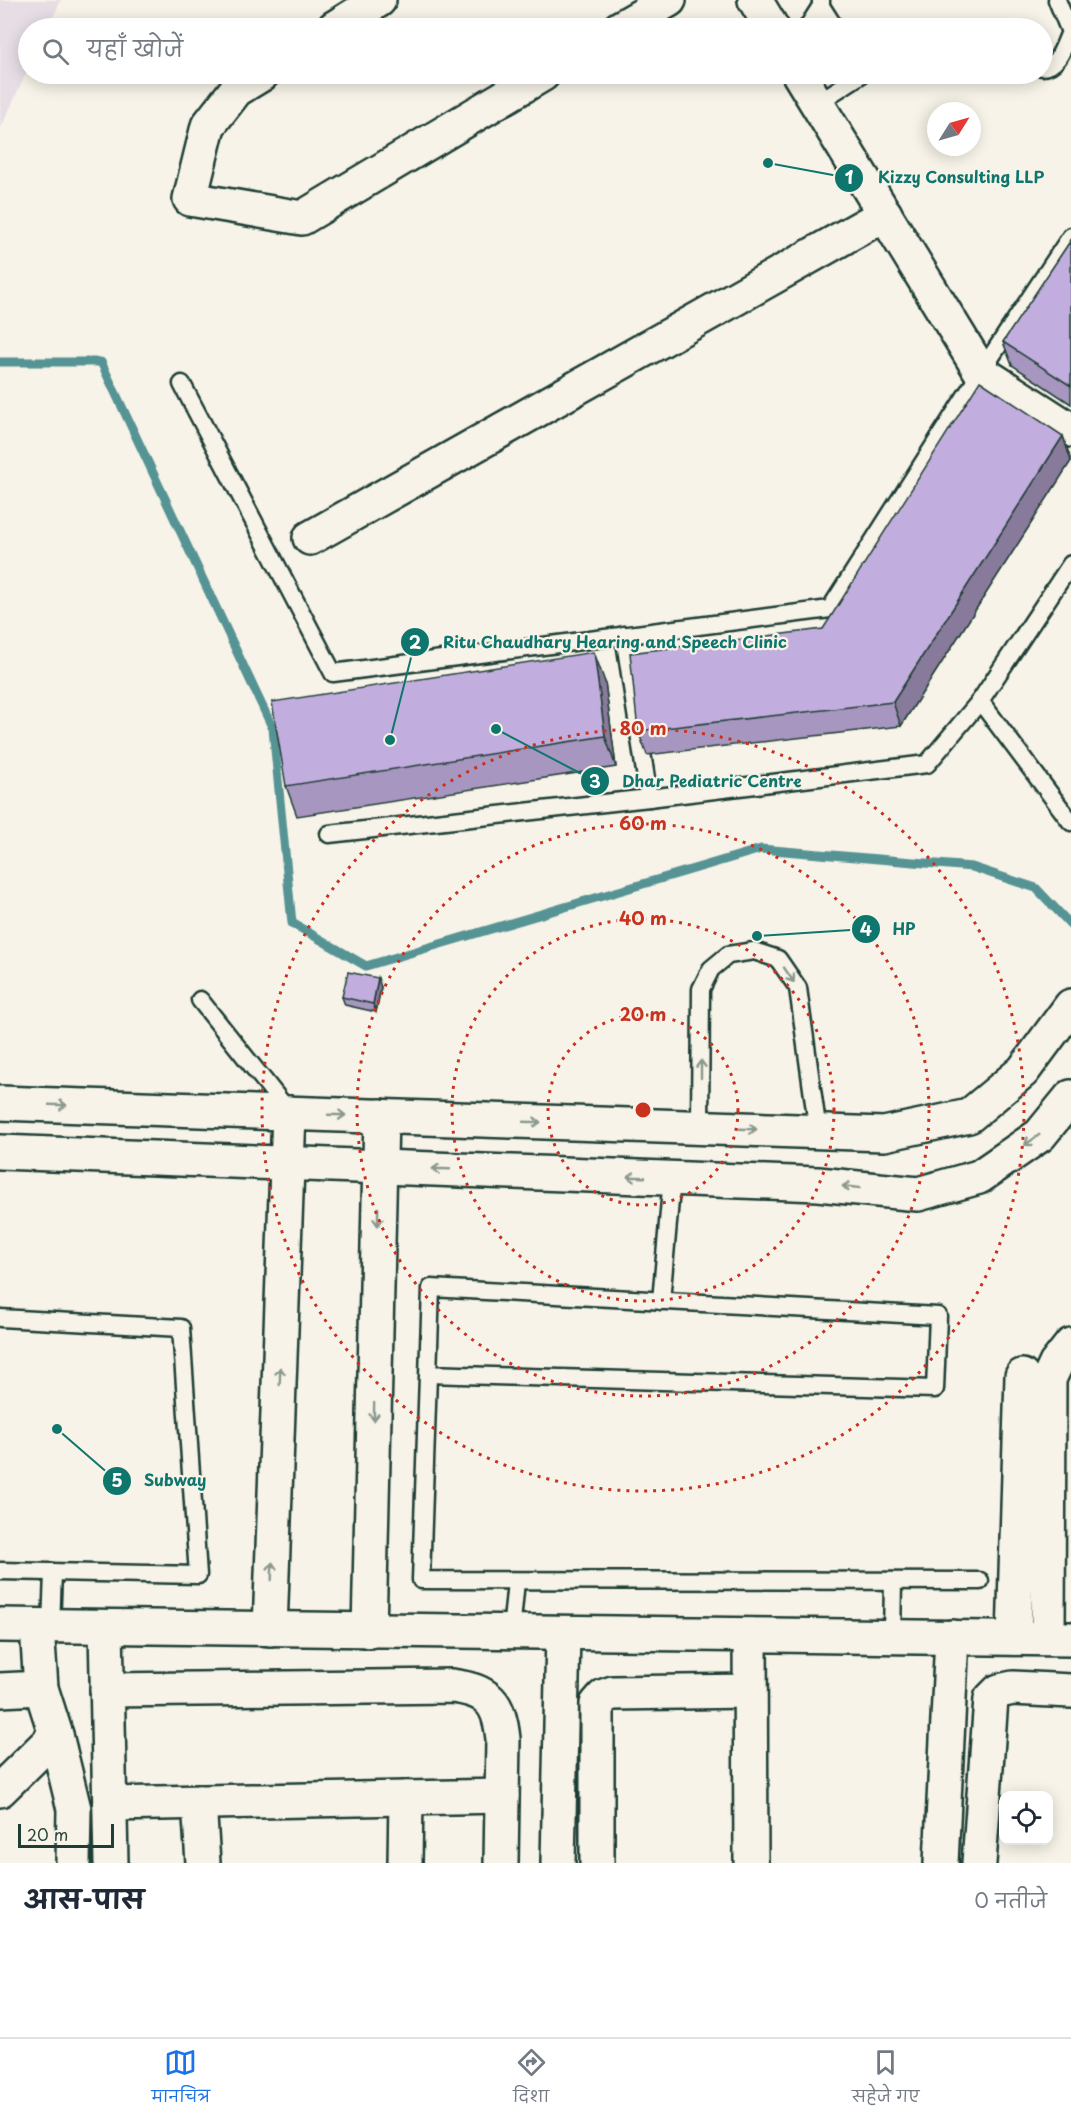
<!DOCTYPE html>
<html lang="hi">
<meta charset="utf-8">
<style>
body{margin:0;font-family:"Playpen Sans","Playpen Sans Deva",sans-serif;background:#f2f2f3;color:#1f2937}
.controls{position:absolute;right:18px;bottom:18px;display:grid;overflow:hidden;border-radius:12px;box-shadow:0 3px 15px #0003}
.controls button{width:54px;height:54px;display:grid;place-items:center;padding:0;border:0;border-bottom:2px solid #e0e1e3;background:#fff;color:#1f2937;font:30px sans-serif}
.compass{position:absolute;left:927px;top:102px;width:54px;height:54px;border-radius:50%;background:#fff;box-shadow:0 3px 15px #0003;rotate:53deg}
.scale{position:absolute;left:18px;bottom:15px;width:96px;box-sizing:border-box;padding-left:6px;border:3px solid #1f3d34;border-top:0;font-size:16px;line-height:21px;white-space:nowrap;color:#1f3d34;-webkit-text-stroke:4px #f7f3e8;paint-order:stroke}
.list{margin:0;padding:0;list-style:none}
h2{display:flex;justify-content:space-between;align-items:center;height:78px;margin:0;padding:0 24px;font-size:26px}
h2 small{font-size:20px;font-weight:400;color:#747a83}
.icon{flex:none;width:33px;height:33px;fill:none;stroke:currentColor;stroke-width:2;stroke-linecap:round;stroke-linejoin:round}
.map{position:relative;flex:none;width:1071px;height:1863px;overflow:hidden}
.search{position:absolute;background:#fff;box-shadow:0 3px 15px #0003;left:18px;right:18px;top:18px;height:66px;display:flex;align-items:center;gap:15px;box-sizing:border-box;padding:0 21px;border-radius:33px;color:#747a83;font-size:22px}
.sheet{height:174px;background:#fff}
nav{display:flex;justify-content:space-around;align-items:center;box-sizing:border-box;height:84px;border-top:2px solid #e0e1e3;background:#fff;font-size:16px;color:#747a83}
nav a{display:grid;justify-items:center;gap:3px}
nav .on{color:#1a73e8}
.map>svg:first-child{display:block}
.built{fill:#e7dee5}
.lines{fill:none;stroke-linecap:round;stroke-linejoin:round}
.stream{stroke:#579394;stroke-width:9}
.service-casing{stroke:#1f3d34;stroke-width:21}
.minor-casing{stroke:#1f3d34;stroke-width:38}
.tertiary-casing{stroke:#1f3d34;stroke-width:38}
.service{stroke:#f7f3e8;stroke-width:16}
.minor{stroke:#f7f3e8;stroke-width:33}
.tertiary{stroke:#f7f3e8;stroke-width:33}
.wall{fill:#a796bf;stroke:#1f3d34;stroke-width:1.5}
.shaded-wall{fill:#887a9b;stroke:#1f3d34;stroke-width:1.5}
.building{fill:#c2aede;stroke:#1f3d34;stroke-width:1.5}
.oneway{stroke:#8b988e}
.ring{fill:none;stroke:#c8321e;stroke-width:3;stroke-dasharray:3 6}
.centre{fill:#c8321e;stroke:#f7f3e8;stroke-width:3}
.ring-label{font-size:18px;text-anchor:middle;font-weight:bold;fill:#c8321e;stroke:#f7f3e8;stroke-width:4.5;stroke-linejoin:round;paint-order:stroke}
.leader{fill:none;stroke:#0f766e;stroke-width:2}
.callout-dot{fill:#0f766e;stroke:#f7f3e8;stroke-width:2}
.mark-label{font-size:18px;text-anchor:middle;font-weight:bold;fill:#fff}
.callout-label{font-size:16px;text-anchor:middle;font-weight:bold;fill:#0f766e;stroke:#f7f3e8;stroke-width:4.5;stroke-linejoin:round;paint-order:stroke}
</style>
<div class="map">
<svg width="1071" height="1863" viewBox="0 0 1071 1863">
<rect width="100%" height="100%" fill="#f7f3e8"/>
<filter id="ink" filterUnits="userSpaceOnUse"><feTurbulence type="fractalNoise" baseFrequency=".0167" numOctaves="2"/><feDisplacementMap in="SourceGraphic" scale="12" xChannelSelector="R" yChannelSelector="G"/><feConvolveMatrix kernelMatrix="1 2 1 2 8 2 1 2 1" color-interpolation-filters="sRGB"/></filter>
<g filter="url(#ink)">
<path class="built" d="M0,0H61L48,28H28V69L0,130Z"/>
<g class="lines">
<path class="stream" d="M0,362H101L273,729L292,923L366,966L761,849L972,867L1036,888L1071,925"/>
<defs>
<g id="service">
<path d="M821,0V6L835,28"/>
<path d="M807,28L821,6"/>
<path d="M1042,67C1059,67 1064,45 1070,32L1057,0"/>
<path d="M817,103L862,74"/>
<path d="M182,384L333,673L830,609L981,372L1071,236"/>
<path d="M624,635L649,798"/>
<path d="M980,701L1071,822"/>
<path d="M329,834L649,798L927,764L980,701L1071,564"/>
<path d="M200,1000L289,1112"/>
<path d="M700,1127L701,989L711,969L728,955L754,951L778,959L798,988L818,1132"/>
<path d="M661,1301L672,1178"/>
<path d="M0,1318L181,1328L198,1575L0,1571"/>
<path d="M428,1374L935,1389L938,1316L431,1288L421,1580L980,1581"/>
<path d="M51,1627L53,1572"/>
<path d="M511,1632L516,1581"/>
<path d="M892,1637L893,1581"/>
</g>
<g id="minor">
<path d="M755,0L772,28"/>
<path d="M334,28L379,0"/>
<path d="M620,28L669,0"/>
<path d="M262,74L236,90L208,126L190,199L302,218L543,74"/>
<path d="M799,74L981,372L1071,430"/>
<path d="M310,538L885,214"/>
<path d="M0,1625L1071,1639"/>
<path d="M106,1628L111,1863"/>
<path d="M270,1629L289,1113"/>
<path d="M369,1631L381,1116"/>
<path d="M750,1635L751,1863"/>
<path d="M1014,1638L1022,1376"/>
<path d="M1048,1638L1049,1379L1056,1364L1071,1345"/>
<path d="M0,1690L41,1688"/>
<path d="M107,1690L452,1686C489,1691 499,1702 503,1739L501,1863"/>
<path d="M56,1735L74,1809L73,1863"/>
<path d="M0,1790L56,1735L41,1688L37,1626"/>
<path d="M199,1802L203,1863"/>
<path d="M110,1804L502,1796"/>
<path d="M405,1863L406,1798"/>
<path d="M558,1863L563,1633"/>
<path d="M597,1863V1704L604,1696L613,1693L750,1691"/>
<path d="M941,1863L952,1637"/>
<path d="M979,1863L991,1699L999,1691L1013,1688L1071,1691"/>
</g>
<g id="tertiary">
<path d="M0,1103L884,1134L969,1116L1023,1071L1071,1006"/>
<path d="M0,1152L818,1184L918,1194L979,1177L1040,1135L1071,1097"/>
</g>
</defs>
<use href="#service" class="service-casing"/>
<use href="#minor" class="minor-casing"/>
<use href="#tertiary" class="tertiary-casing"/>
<use href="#service" class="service"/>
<use href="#minor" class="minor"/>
<use href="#tertiary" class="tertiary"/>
</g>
<g class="wall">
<path d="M1071,240V404L1012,365L1003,342Z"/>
<path d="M1063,436L1071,461L901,726L647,755L638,731L823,629Z"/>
<path d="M605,682L616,767L297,816L286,786Z"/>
<path d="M381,987L376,1012L345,1005L342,997Z"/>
</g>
<g class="shaded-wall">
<path d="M1063,436L1071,461L901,726L893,702Z"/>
<path d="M594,652L605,682L616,767L605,736Z"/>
<path d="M378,978L381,987L376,1012L373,1004Z"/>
</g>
<g class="building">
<path d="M1071,240V386L1003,342Z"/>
<path d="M980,381L1063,436L893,702L638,731L630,653L823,629Z"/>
<path d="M594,652L605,736L286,786L272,702Z"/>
<path d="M348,972L378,978L373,1004L342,997Z"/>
</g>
<defs><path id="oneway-shaft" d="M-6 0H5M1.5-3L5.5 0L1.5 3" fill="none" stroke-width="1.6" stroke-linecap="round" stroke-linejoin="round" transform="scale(1.5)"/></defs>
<g class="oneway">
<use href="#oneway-shaft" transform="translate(789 975) rotate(56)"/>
<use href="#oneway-shaft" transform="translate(701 1069) rotate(-90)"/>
<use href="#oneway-shaft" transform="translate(58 1105) rotate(2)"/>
<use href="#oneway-shaft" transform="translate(337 1115) rotate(2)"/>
<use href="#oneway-shaft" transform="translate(532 1122) rotate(2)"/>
<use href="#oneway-shaft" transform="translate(748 1129) rotate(2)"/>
<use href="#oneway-shaft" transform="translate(1032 1140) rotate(145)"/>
<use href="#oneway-shaft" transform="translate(441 1169) rotate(-178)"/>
<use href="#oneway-shaft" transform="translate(636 1177) rotate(-178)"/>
<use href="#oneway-shaft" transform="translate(851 1187) rotate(-174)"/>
<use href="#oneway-shaft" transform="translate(378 1217) rotate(91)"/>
<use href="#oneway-shaft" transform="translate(280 1376) rotate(-88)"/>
<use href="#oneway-shaft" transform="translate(374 1412) rotate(91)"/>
<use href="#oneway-shaft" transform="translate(272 1571) rotate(-88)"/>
</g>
</g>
<g class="ring">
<circle cx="643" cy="1110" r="95"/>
<circle cx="643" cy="1110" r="191"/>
<circle cx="643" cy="1110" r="286"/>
<circle cx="643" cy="1110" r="381"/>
</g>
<circle cx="643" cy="1110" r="9" class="centre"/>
<g class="ring-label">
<text x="643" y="735">80 m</text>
<text x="643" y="830">60 m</text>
<text x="643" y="925">40 m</text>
<text x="643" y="1021">20 m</text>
</g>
<path class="leader" d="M768 163L849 178M390 740L415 642M496 729L595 781M757 936L866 929M57 1429L117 1481"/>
<g class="callout-dot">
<circle cx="768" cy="163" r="6"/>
<circle cx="390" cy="740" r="6"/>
<circle cx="496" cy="729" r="6"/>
<circle cx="757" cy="936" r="6"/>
<circle cx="57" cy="1429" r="6"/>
<circle cx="849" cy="178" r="15"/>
<circle cx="415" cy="642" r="15"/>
<circle cx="595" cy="781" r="15"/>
<circle cx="866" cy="929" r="15"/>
<circle cx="117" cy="1481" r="15"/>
</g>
<g class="mark-label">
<text x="849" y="184">1</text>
<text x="415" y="649">2</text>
<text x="595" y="788">3</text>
<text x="866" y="936">4</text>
<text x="117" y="1487">5</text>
</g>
<g class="callout-label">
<text x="961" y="183">Kizzy Consulting LLP</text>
<text x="615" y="648">Ritu Chaudhary Hearing and Speech Clinic</text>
<text x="712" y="787">Dhar Pediatric Centre</text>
<text x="904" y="935">HP</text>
<text x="175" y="1486">Subway</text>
</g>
</svg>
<div class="controls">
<button><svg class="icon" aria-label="locate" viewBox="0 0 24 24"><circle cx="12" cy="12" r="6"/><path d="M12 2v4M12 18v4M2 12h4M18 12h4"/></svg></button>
</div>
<svg class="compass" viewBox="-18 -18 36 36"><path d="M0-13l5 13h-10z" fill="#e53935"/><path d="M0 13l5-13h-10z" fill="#747a83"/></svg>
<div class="scale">20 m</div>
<div class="search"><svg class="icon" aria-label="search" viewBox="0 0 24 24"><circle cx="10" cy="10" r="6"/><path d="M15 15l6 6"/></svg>यहाँ खोजें</div>
</div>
<section class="sheet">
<h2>आस-पास<small>0 नतीजे</small></h2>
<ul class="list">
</ul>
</section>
<nav>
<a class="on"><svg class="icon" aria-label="map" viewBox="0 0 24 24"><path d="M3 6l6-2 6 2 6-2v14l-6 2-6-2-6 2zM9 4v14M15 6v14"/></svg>मानचित्र</a>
<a><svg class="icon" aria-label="directions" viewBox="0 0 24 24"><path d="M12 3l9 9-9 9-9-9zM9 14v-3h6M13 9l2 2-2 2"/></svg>दिशा</a>
<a><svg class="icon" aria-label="saved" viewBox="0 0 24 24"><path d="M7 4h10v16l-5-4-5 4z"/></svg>सहेजे गए</a>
</nav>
